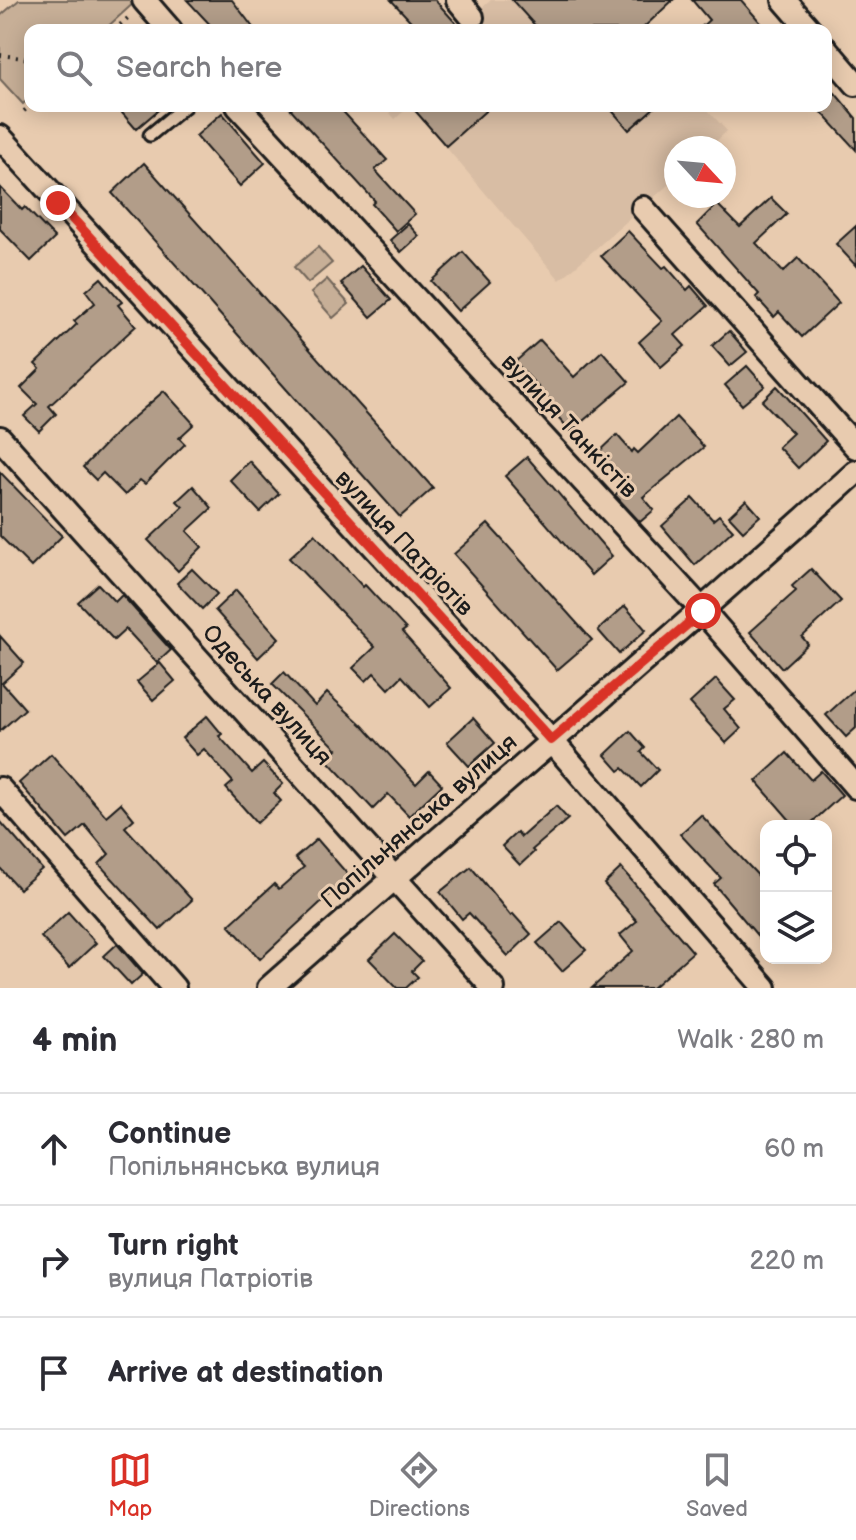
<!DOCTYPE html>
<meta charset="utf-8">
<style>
body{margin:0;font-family:"Balsamiq Sans",sans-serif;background:#f2f2f3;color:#2b2b33}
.controls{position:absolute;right:24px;bottom:24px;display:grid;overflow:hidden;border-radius:16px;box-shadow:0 4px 20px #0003}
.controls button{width:72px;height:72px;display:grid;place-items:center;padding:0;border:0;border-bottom:2px solid #e1e1e2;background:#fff;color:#2b2b33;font:40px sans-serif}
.compass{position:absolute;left:664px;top:136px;width:72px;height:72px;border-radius:50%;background:#fff;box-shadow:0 4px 20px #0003;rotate:116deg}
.stop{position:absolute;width:24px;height:24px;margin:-18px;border:6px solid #d93025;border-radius:50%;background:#fff}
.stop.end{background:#d93025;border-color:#fff;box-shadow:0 2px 8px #0008}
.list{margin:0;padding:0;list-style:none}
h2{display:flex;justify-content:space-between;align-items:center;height:104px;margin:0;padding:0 32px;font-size:34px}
h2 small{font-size:26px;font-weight:400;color:#7c7c81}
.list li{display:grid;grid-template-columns:52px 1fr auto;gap:24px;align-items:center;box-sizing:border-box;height:112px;padding:0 32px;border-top:2px solid #e1e1e2}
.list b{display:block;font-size:30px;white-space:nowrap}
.list p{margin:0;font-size:26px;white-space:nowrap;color:#7c7c81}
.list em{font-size:26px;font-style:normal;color:#7c7c81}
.icon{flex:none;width:44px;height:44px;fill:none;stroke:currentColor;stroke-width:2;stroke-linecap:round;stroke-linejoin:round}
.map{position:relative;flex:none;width:856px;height:988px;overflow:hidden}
.search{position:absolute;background:#fff;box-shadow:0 4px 20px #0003;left:24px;right:24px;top:24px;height:88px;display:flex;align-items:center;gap:20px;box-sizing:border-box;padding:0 28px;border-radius:16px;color:#7c7c81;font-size:30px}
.sheet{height:440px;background:#fff}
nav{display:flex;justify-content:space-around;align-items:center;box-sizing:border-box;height:112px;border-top:2px solid #e1e1e2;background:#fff;font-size:22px;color:#7c7c81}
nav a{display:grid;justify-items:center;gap:4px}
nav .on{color:#d93025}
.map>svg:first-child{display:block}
.built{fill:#d8bda4}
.green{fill:#c7af97;stroke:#72665a;stroke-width:2}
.building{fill:#b29d89;stroke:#1c1c1c;stroke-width:2}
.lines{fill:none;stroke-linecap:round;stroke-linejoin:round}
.lane-casing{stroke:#1c1c1c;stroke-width:17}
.street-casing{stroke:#1c1c1c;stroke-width:28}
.path{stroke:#1c1c1c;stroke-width:4;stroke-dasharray:2 6;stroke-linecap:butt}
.lane{stroke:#e8cbaf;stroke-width:11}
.street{stroke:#e8cbaf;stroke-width:22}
.route{stroke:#d93025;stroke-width:10}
.labels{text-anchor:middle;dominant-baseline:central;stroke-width:6;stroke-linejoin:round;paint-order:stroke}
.street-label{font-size:24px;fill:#1c1c1c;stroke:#e8cbaf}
</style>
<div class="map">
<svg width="856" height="988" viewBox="0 0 856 988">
<rect width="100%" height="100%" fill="#e8cbaf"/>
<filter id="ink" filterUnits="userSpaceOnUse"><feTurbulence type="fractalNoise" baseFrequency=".0125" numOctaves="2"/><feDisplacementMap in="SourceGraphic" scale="16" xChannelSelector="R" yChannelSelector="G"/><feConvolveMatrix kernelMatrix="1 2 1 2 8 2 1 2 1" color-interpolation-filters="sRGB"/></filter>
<g filter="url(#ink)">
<g class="built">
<path d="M491,0H609L636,30H457Z"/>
<path d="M384,106H704L727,131L709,148H676V178L560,280L413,109L410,106L395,119Z"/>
</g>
<g class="green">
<path d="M19,0H135L136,1L104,30H30V97L23,104L0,79V16Z"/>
<path d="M318,247L332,263L308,283L294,267Z"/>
<path d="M327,279L349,304L333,318L311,293Z"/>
</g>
<g class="building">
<path d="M187,0H232L255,30H215Z"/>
<path d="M391,0H435L462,30H419Z"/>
<path d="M512,0H673L641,30H539Z"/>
<path d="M692,0H741L767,30H698L709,20Z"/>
<path d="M835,93L856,118V150L818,108L826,106V101Z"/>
<path d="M116,106H163L136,129Z"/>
<path d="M288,106H338L387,160L375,170L415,214L396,231L372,204L375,201Z"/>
<path d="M411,106H491L446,146Z"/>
<path d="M608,106H656L629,130Z"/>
<path d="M222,113L265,163L240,186L196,136Z"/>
<path d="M144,163L433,488L400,517L112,193Z"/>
<path d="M0,187L22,210L25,207L55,238L31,261L0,229Z"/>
<path d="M771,198L787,214L756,243L783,272L798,258L839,303L802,337L779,312L774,317L756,297L759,294L697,224L717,204L740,227Z"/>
<path d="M408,224L419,236L401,252L390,240Z"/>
<path d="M856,226V266L836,244Z"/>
<path d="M628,231L663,268L666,266L687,290L691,286L708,306L675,335L685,346L661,367L639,342L662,321L601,256Z"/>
<path d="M463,252L490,282L458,311L431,281Z"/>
<path d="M361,266L391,300L371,317L341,283Z"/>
<path d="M101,278L122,302L118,305L136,326L49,406L56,414L39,431L24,416L37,404L21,388L40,369L35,364L77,324L74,321L95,303L86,291Z"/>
<path d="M729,331L747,352L730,366L712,346Z"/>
<path d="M540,340L574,377L602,351L629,382L571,431L545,403L549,399L515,362Z"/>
<path d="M747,366L765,386L742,405L725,385Z"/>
<path d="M777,386L826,441L798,468L778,447L793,433L762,401Z"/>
<path d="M164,391L194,424L179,438L185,444L145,484L140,480L125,495L103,473L96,480L83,467L118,431Z"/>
<path d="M676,417L704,447L643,497L654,510L640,522L615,495L625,486L597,454L617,435L632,452L634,449L638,453Z"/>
<path d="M527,457L612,556L591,575L505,476Z"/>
<path d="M249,461L279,494L260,512L230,480Z"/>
<path d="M0,472L62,536L31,567L0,536Z"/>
<path d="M193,486L212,508L187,531L202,547L178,571L148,540L183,507L177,501Z"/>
<path d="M693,498L713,520L719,515L733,530L695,565L662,526Z"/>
<path d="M746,500L760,516L743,531L729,516Z"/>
<path d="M488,524L592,640L557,670L454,554Z"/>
<path d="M315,534L363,587L365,585L406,629L402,632L451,688L430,707L402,676L389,689L374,673L366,681L353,668L375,647L289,558Z"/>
<path d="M192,569L217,594L202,609L177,583Z"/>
<path d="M811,569L841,601L802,637L808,644L782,668L750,632L796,591L792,586Z"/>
<path d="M98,584L115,602L122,595L171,650L157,663L126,629L114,640L78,602Z"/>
<path d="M236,590L279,638L258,658L215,610Z"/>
<path d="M625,606L646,630L619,654L598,630Z"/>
<path d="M0,636L24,663L2,683L25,709L0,731Z"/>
<path d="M160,663L175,681L153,700L137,682Z"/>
<path d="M284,672L315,706L327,693L362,725L416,784L429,771L442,785L409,816L388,794L373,809L326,759L337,749L272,684Z"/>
<path d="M716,679L735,700L724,709L741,729L726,743L690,703Z"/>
<path d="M856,688V728L846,737L826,715Z"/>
<path d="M207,716L222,734L219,736L252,773L263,763L283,784L274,793L281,801L257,823L226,788L233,782L204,749L197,755L182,738Z"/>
<path d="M473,718L495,743L469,766L447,742Z"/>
<path d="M630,731L645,748L641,752L658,770L641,787L623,768L619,771L605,755Z"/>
<path d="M787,753L811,780L821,771L842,795L808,826H795L756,781Z"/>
<path d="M51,754L106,816L121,803L134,819L125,827L192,900L160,930L99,864L109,854L85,825L68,839L19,783Z"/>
<path d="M556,806L568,819L532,850L534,852L520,865L502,846L517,832L521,837Z"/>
<path d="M701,815L766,884V946L714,884L721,878L680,834Z"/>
<path d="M0,821L42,869L19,889L0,868Z"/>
<path d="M317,839L349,876L260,959L229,925L274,884L279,889L304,867L295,858Z"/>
<path d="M471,867L511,916L513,914L531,934L508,956L469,913L462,919L440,892Z"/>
<path d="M621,868L693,952L652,988H592L633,951L620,935L637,921L604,884Z"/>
<path d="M68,912L96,943L69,968L41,937Z"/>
<path d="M561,922L586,950L562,971L537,943Z"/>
<path d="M395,934L422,961L412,971L418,977L406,988H397L369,959Z"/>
<path d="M117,944L143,974L131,985L104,956Z"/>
</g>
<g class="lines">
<defs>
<path id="lane" d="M150,135L185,106"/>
<g id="street">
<path d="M144,0L170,30"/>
<path d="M458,0L472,17"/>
<path d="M784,0L810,30"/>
<path d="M826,49L856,84"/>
<path d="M238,106L703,611L856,787"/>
<path d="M0,137L551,740L765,988"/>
<path d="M643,208L856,447"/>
<path d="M0,438L493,988"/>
<path d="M0,789L174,988"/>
<path d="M269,988C464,816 663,647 856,472"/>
</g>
</defs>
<use href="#lane" class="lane-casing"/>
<use href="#street" class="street-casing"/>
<g class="path">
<path d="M114,30L130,16"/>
<path d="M0,55L30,59"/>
<path d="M24,111L30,106"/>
</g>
<use href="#lane" class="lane"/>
<use href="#street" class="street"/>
</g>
</g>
<g class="lines" filter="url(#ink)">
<path class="route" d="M58,203L551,740L703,611"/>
</g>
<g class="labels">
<g class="street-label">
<text transform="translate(569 426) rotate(47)">вулиця Танкістів</text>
<text transform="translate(404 543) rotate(47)">вулиця Патріотів</text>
<text transform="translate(267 695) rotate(48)">Одеська вулиця</text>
<text transform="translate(419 821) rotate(-41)">Попільнянська вулиця</text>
</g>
</g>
</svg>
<div class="controls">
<button><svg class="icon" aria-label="locate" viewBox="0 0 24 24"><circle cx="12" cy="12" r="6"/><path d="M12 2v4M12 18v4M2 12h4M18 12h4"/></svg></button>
<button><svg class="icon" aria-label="layers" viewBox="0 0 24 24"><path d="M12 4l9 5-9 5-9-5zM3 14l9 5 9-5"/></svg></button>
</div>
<svg class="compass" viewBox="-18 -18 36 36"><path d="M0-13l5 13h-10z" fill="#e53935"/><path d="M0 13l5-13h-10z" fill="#7c7c81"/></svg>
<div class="stop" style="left:703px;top:611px"></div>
<div class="stop end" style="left:58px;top:203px"></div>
<div class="search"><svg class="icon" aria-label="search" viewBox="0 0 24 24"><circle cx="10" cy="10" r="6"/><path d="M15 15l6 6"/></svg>Search here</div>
</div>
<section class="sheet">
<h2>4 min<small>Walk · 280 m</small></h2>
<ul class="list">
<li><svg class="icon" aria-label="ahead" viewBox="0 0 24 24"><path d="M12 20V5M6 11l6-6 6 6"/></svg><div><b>Continue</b><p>Попільнянська вулиця</p></div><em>60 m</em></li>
<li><svg class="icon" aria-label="right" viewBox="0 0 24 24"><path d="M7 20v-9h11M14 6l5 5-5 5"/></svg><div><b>Turn right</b><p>вулиця Патріотів</p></div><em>220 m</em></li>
<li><svg class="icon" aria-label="arrive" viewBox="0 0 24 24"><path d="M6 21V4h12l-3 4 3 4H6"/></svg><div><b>Arrive at destination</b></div></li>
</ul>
</section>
<nav>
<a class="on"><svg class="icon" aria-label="map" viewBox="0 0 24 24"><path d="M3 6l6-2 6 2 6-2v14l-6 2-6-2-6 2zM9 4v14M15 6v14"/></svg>Map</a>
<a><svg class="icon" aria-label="directions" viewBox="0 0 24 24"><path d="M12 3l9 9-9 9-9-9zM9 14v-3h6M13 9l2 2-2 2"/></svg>Directions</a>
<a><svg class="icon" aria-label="saved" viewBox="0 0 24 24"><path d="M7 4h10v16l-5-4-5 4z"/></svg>Saved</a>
</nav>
